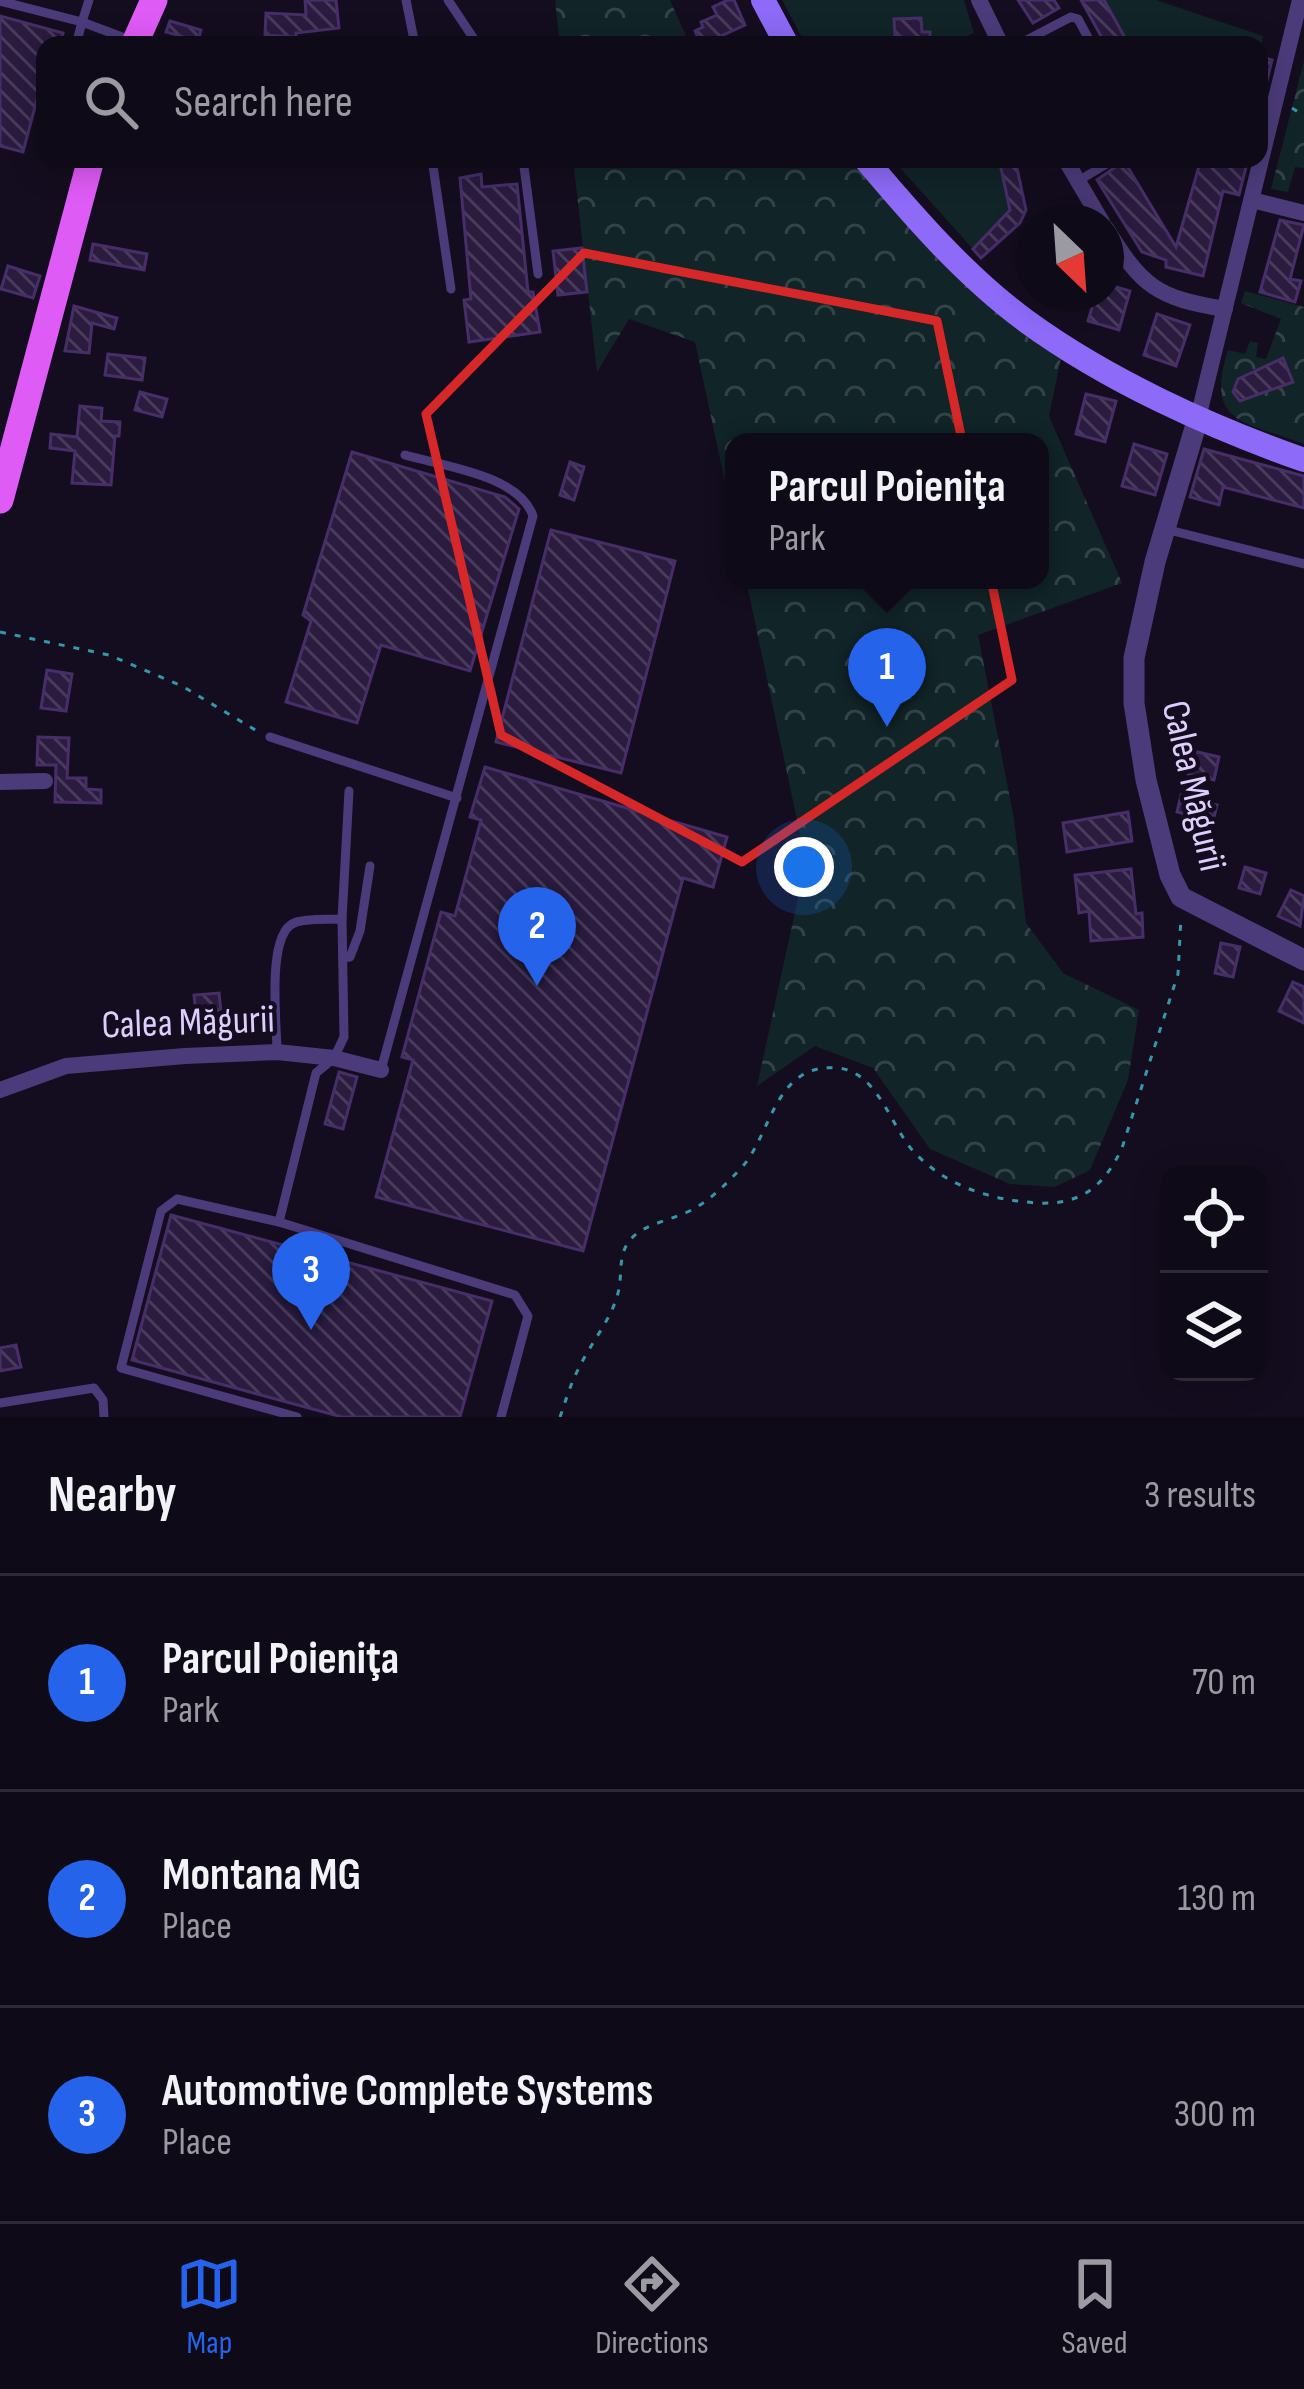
<!DOCTYPE html>
<meta charset="utf-8">
<style>
body{margin:0;font-family:"Sofia Sans Condensed",sans-serif;background:#181320;color:#f1f3f6}
.controls{position:absolute;right:36px;bottom:36px;display:grid;overflow:hidden;border-radius:24px;box-shadow:0 6px 30px #0003}
.controls button{width:108px;height:108px;display:grid;place-items:center;padding:0;border:0;border-bottom:3px solid #2f2b36;background:#0f0a17;color:#f1f3f6;font:60px sans-serif}
.compass{position:absolute;left:1016px;top:204px;width:108px;height:108px;border-radius:50%;background:#0f0a17;box-shadow:0 6px 30px #0003;rotate:155deg}
.you{position:absolute;left:804px;top:867px;width:42px;height:42px;margin:-30px;border:9px solid #fff;border-radius:50%;background:#1a73e8;box-shadow:0 0 0 18px #1a73e833}
.badge{display:grid;place-items:center;width:78px;height:78px;border-radius:50%;background:#2563eb;color:#fff;font-size:39px;font-weight:700}
.pin{position:absolute;translate:-50% -99px;filter:drop-shadow(0 3px 6px #0008)}
.pin::after{content:'';position:absolute;top:63px;width:42px;height:36px;background:inherit;clip-path:polygon(0 0,100% 0,50% 100%)}
.popup{position:absolute;left:725px;top:433px;width:324px;height:156px;box-sizing:border-box;display:grid;place-content:center;border-radius:24px;background:#0f0a17;filter:drop-shadow(0 3px 9px #0005);font-size:39px;white-space:nowrap;color:#9b9aa1}
.popup b{font-size:45px;color:#f1f3f6}
.popup::after{content:'';position:absolute;left:50%;top:100%;margin-left:-24px;border:24px solid transparent;border-top-color:#0f0a17}
.list{margin:0;padding:0;list-style:none}
h2{display:flex;justify-content:space-between;align-items:center;height:156px;margin:0;padding:0 48px;font-size:51px}
h2 small{font-size:39px;font-weight:400;color:#9b9aa1}
.list li{display:grid;grid-template-columns:78px 1fr auto;gap:36px;align-items:center;box-sizing:border-box;height:216px;padding:0 48px;border-top:3px solid #2f2b36}
.list b{display:block;font-size:45px;white-space:nowrap}
.list p{margin:0;font-size:39px;white-space:nowrap;color:#9b9aa1}
.list em{font-size:39px;font-style:normal;color:#9b9aa1}
.icon{flex:none;width:66px;height:66px;fill:none;stroke:currentColor;stroke-width:2;stroke-linecap:round;stroke-linejoin:round}
.map{position:relative;flex:none;width:1304px;height:1417px;overflow:hidden}
.search{position:absolute;background:#0f0a17;box-shadow:0 6px 30px #0003;left:36px;right:36px;top:36px;height:132px;display:flex;align-items:center;gap:30px;box-sizing:border-box;padding:0 42px;border-radius:24px;color:#9b9aa1;font-size:45px}
.sheet{height:804px;background:#0f0a17}
nav{display:flex;justify-content:space-around;align-items:center;box-sizing:border-box;height:168px;border-top:3px solid #2f2b36;background:#0f0a17;font-size:33px;color:#9b9aa1}
nav a{display:grid;justify-items:center;gap:6px}
nav .on{color:#2563eb}
.map>svg:first-child{display:block}
.green{fill:#112428}
.park{fill:url(#park-crowns)}
.building{fill:url(#building-back-hatch);stroke:#472e69;stroke-width:3}
.lines{fill:none;stroke-linecap:round;stroke-linejoin:round}
.path{stroke:#3497aa;stroke-width:3;stroke-dasharray:6 9;stroke-linecap:butt}
.service{stroke:#4c3b7b;stroke-width:9}
.minor{stroke:#4c3b7b;stroke-width:16}
.tertiary{stroke:#4c3b7b;stroke-width:21}
.secondary{stroke:#8d6af7;stroke-width:24}
.primary{stroke:#df5bf6;stroke-width:27}
.marked{fill:none;stroke:#d62828;stroke-width:9;stroke-linejoin:round}
.labels{text-anchor:middle;dominant-baseline:central;stroke-width:9;stroke-linejoin:round;paint-order:stroke}
.street-label{font-size:39px;fill:#decefc;stroke:#140d1f}
</style>
<div class="map">
<svg width="1304" height="1417" viewBox="0 0 1304 1417">
<defs>
<pattern id="park-crowns" width="20" height="18" patternUnits="userSpaceOnUse" patternTransform="scale(3)"><rect width="20" height="18" fill="#112428"/><path d="M2 6a3 3 0 1 1 6 0M12 15a3 3 0 1 1 6 0" fill="none" stroke="#334348"/></pattern>
<pattern id="building-back-hatch" width="6" height="6" patternUnits="userSpaceOnUse" patternTransform="scale(3)"><rect width="6" height="6" fill="#2a1b3f"/><path d="M-1 5l2 2M0 0l6 6M5-1l2 2" fill="none" stroke="#483b5c"/></pattern>
</defs>
<rect width="100%" height="100%" fill="#140d1f"/>
<g class="green">
<path d="M782,0H964L974,33L967,36L971,45H806Z"/>
<path d="M1104,0H1156L1263,36L1259,55V45H1129Z"/>
<path d="M892,159H999L1010,210L973,249Z"/>
</g>
<g class="park">
<path d="M555,0H670L690,45H560Z"/>
<path d="M1304,61V168L1295,167L1288,192L1271,189Z"/>
<path d="M573,159H852C912,234 977,310 1061,358L1049,416L1122,583L978,635L1014,819L1026,923L1063,973L1139,1010L1128,1080L1090,1170L1055,1187L1010,1184L930,1149L873,1068L815,1046L757,1086L806,862L746,580H1040V442H734V524L695,342L629,319L597,372Z"/>
<path d="M1245,291L1304,307V444C1245,421 1204,425 1228,350L1245,354L1250,341L1258,343L1256,357L1266,359L1281,319L1241,303Z"/>
</g>
<g class="building">
<path d="M305,0H336L339,28L296,33V37L265,35L266,13L306,15Z"/>
<path d="M728,0H734L745,25L701,45L695,31L703,27L701,22L717,15L713,7Z"/>
<path d="M1018,0H1054L1059,8L1033,23Z"/>
<path d="M1081,0H1104L1129,45H1106Z"/>
<path d="M0,16L63,33L60,45H45V69L23,152L0,146Z"/>
<path d="M921,18L922,32H930V45H901L900,36L895,35L894,19Z"/>
<path d="M170,21L201,30L198,41L166,32Z"/>
<path d="M1259,56L1272,60L1262,101H1259Z"/>
<path d="M999,159H1015L1026,210L1020,223L981,258L973,249L1010,210Z"/>
<path d="M1201,159H1248L1239,195L1223,191L1203,276L1166,267V260L1142,252L1097,180L1124,161L1176,247Z"/>
<path d="M481,174L482,187L517,184L528,292H533L540,332L469,342L464,300L471,299L460,178Z"/>
<path d="M1280,220L1304,225L1290,279L1301,281L1295,302L1260,292Z"/>
<path d="M93,244L147,254L144,270L90,260Z"/>
<path d="M582,248L587,292L558,295L553,251Z"/>
<path d="M8,266L40,276L33,298L1,289Z"/>
<path d="M1106,284L1130,291L1119,330L1088,321L1096,294H1106Z"/>
<path d="M74,306L117,318L114,329L92,323L89,353L65,351Z"/>
<path d="M1157,314L1190,325L1176,366L1144,355Z"/>
<path d="M108,354L145,358L142,380L105,375Z"/>
<path d="M1283,358L1293,382L1240,401L1233,392L1238,379Z"/>
<path d="M140,392L167,399L162,417L135,410Z"/>
<path d="M1086,394L1116,401L1105,442L1076,434Z"/>
<path d="M80,406L102,408L101,421L120,422L119,436H115L111,485L72,483L75,451L50,448L51,434L77,437Z"/>
<path d="M1134,444L1167,454L1155,495L1122,486Z"/>
<path d="M1204,449L1304,476V508L1223,487L1219,505L1190,497Z"/>
<path d="M352,452L505,497L519,509L470,671L381,645L357,723L286,702L311,621L303,615Z"/>
<path d="M570,462L584,467L574,500L560,495Z"/>
<path d="M551,530L675,561L621,773L496,742Z"/>
<path d="M47,670L72,674L66,711L41,708Z"/>
<path d="M38,737L69,738L67,778H86V789L101,790V803L55,802L56,765H37Z"/>
<path d="M1193,751L1219,757L1214,780L1188,774Z"/>
<path d="M485,767L727,837L713,887L683,878L583,1251L376,1197L413,1060L402,1057L441,912L455,916L481,820L470,817Z"/>
<path d="M1181,795L1217,805L1213,821L1177,812Z"/>
<path d="M1128,812L1132,841L1067,852L1063,823Z"/>
<path d="M1245,867L1266,873L1260,894L1239,888Z"/>
<path d="M1131,869L1136,914L1142,913L1143,937L1091,941L1089,911L1079,913L1075,875Z"/>
<path d="M1291,890L1304,896L1300,926L1278,916Z"/>
<path d="M1221,943L1240,947L1233,977L1215,973Z"/>
<path d="M1293,982L1304,987V1023L1279,1011Z"/>
<path d="M219,993L222,1021L197,1023L194,995Z"/>
<path d="M339,1072L357,1077L343,1129L325,1124Z"/>
<path d="M171,1215L492,1301L460,1417H342L132,1360Z"/>
<path d="M16,1345L21,1367L0,1371V1348Z"/>
</g>
<g class="lines">
<g class="path">
<path d="M1292,108L1304,116"/>
<path d="M0,632L109,655L182,686L257,731"/>
<path d="M560,1417C566,1400 571,1382 580,1366C591,1343 612,1318 618,1293C623,1275 617,1256 630,1240C644,1223 675,1220 695,1208C714,1197 728,1182 743,1166C772,1132 775,1063 837,1068C878,1071 890,1126 914,1152C947,1187 991,1200 1038,1203C1082,1205 1104,1186 1122,1148L1178,974L1181,917"/>
</g>
<g class="service">
<path d="M406,0L415,45"/>
<path d="M448,0L478,45"/>
<path d="M0,1L82,22L89,0"/>
<path d="M76,45L82,22L133,41"/>
<path d="M1017,45L1071,17L1078,19L1092,45"/>
<path d="M45,156V155"/>
<path d="M432,159L451,289"/>
<path d="M523,159L538,274"/>
<path d="M1078,181L1115,159"/>
<path d="M1165,529L1304,564"/>
<path d="M270,737L457,798"/>
<path d="M343,958L350,957L360,931L370,866"/>
<path d="M277,1052C277,1025 266,935 294,923C306,918 328,920 342,919"/>
<path d="M381,1070L533,516C519,475 443,466 405,455"/>
<path d="M279,1222L316,1073L334,1058L344,1037L342,919L349,791"/>
<path d="M0,1403L94,1388L103,1400L104,1417"/>
<path d="M297,1417L121,1368L161,1211L177,1199L279,1222L515,1295L528,1316L501,1417"/>
</g>
<g class="minor">
<path d="M979,0L1001,45"/>
<path d="M1065,159L1102,222"/>
<path d="M1252,200L1304,213"/>
<path d="M1106,228C1142,287 1157,298 1225,309"/>
<path d="M1198,418L1300,0"/>
<path d="M0,782L45,781"/>
<path d="M0,1090L66,1066L185,1056L277,1052L334,1058L381,1070"/>
</g>
<path class="tertiary" d="M1198,418L1155,562L1134,658V703L1146,780L1170,875L1181,897L1304,960"/>
<g class="secondary">
<path d="M763,0L787,45"/>
<path d="M865,159C914,217 965,276 1026,321C1107,380 1210,427 1304,460"/>
</g>
<g class="primary">
<path d="M134,45L154,0"/>
<path d="M0,500L91,159"/>
</g>
</g>
<path class="marked" d="M584,253L937,321L1012,680L742,862L501,735L426,414Z"/>
<g class="labels">
<g class="street-label">
<text transform="translate(1193 786) rotate(77)">Calea Măgurii</text>
<text transform="translate(188 1023) rotate(-2)">Calea Măgurii</text>
</g>
</g>
</svg>
<div class="controls">
<button><svg class="icon" aria-label="locate" viewBox="0 0 24 24"><circle cx="12" cy="12" r="6"/><path d="M12 2v4M12 18v4M2 12h4M18 12h4"/></svg></button>
<button><svg class="icon" aria-label="layers" viewBox="0 0 24 24"><path d="M12 4l9 5-9 5-9-5zM3 14l9 5 9-5"/></svg></button>
</div>
<svg class="compass" viewBox="-18 -18 36 36"><path d="M0-13l5 13h-10z" fill="#e53935"/><path d="M0 13l5-13h-10z" fill="#9b9aa1"/></svg>
<div class="you"></div>
<div class="pin badge" style="left:887px;top:727px">1</div>
<div class="popup"><b>Parcul Poieniţa</b>Park</div>
<div class="pin badge" style="left:537px;top:986px">2</div>
<div class="pin badge" style="left:311px;top:1330px">3</div>
<div class="search"><svg class="icon" aria-label="search" viewBox="0 0 24 24"><circle cx="10" cy="10" r="6"/><path d="M15 15l6 6"/></svg>Search here</div>
</div>
<section class="sheet">
<h2>Nearby<small>3 results</small></h2>
<ul class="list">
<li><span class="badge">1</span><div><b>Parcul Poieniţa</b><p>Park</p></div><em>70 m</em></li>
<li><span class="badge">2</span><div><b>Montana MG</b><p>Place</p></div><em>130 m</em></li>
<li><span class="badge">3</span><div><b>Automotive Complete Systems</b><p>Place</p></div><em>300 m</em></li>
</ul>
</section>
<nav>
<a class="on"><svg class="icon" aria-label="map" viewBox="0 0 24 24"><path d="M3 6l6-2 6 2 6-2v14l-6 2-6-2-6 2zM9 4v14M15 6v14"/></svg>Map</a>
<a><svg class="icon" aria-label="directions" viewBox="0 0 24 24"><path d="M12 3l9 9-9 9-9-9zM9 14v-3h6M13 9l2 2-2 2"/></svg>Directions</a>
<a><svg class="icon" aria-label="saved" viewBox="0 0 24 24"><path d="M7 4h10v16l-5-4-5 4z"/></svg>Saved</a>
</nav>
